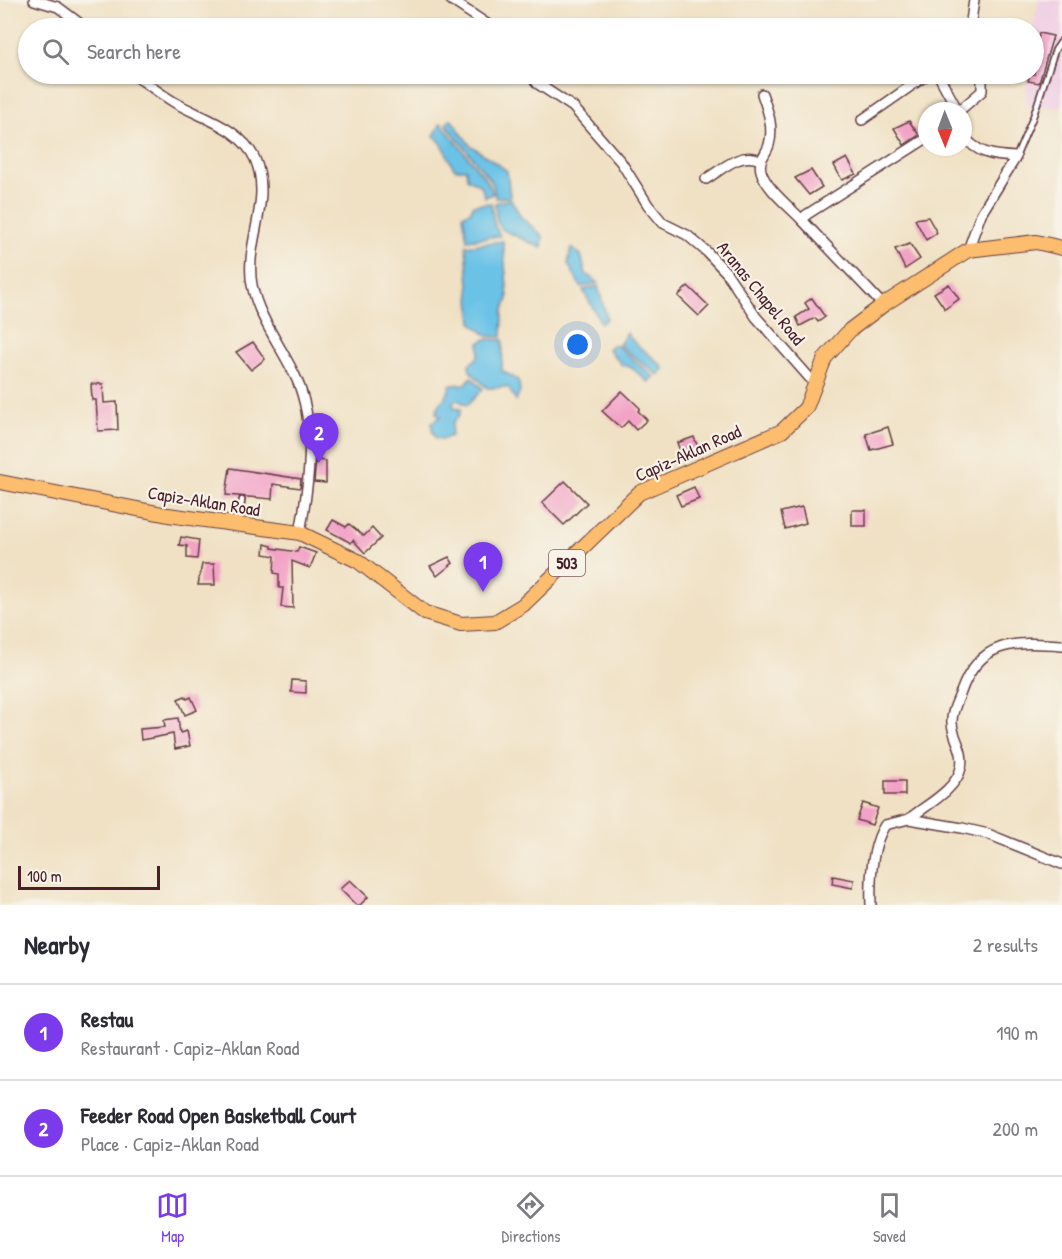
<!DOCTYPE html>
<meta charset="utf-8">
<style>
body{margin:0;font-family:"Patrick Hand",sans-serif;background:#f7f7f7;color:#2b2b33}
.compass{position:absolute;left:918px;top:102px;width:54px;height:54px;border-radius:50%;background:#fff;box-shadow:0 2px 4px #0004;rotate:179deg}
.scale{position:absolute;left:18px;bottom:15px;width:142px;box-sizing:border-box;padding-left:6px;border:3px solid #4a1f2b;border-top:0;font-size:16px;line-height:21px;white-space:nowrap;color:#4a1f2b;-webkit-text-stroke:4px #f7f3e8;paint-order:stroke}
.you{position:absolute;left:578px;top:345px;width:21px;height:21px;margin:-15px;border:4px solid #fff;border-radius:50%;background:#1a73e8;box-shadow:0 0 0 9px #1a73e833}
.badge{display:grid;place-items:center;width:39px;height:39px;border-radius:50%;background:#7c3aed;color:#fff;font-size:20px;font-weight:700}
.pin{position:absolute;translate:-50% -50px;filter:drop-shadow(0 2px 3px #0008)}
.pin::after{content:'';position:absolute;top:32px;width:21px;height:18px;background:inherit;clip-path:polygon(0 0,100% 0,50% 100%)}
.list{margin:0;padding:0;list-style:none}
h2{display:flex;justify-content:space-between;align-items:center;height:78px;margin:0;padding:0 24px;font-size:26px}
h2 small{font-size:20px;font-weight:400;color:#7c7c81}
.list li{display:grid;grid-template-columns:39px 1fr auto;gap:18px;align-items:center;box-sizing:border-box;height:96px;padding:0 24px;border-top:2px solid #e1e1e2}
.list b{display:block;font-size:22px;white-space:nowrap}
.list p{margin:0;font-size:20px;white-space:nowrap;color:#7c7c81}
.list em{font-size:20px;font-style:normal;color:#7c7c81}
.icon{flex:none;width:33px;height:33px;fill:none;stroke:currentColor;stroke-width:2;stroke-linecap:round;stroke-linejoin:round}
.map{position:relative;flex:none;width:1062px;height:905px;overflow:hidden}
.search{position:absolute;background:#fff;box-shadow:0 2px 4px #0004;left:18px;right:18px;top:18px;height:66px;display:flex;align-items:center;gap:15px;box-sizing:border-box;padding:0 21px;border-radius:33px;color:#7c7c81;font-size:22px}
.sheet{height:270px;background:#fff}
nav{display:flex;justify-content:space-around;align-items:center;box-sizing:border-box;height:84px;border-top:2px solid #e1e1e2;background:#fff;font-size:16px;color:#7c7c81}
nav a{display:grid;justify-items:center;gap:3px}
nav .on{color:#7c3aed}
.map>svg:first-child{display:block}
.built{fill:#f0d0e5}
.water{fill:#6ac2e7;stroke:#5a7089;stroke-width:1.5}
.building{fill:#f2a2c6}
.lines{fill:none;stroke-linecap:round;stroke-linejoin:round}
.lane-casing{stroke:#633c42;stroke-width:8}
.street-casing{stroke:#633c42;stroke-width:12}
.primary-casing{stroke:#633c42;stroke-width:16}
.lane{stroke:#fff;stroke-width:4.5}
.street{stroke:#fff;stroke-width:9}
.primary{stroke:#fcbd6e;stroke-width:14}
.labels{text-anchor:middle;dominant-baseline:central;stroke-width:4.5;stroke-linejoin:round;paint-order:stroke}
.shield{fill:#f7f3e8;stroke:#7e5f64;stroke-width:1.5}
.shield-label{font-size:16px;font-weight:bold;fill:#4a1f2b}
.street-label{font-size:18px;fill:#4a1f2b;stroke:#f7f3e8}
</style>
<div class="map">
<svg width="1062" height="905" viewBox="0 0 1062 905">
<rect width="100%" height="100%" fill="#f7f3e8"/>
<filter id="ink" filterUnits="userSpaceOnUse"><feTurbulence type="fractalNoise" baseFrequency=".0167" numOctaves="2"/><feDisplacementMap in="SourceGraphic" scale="12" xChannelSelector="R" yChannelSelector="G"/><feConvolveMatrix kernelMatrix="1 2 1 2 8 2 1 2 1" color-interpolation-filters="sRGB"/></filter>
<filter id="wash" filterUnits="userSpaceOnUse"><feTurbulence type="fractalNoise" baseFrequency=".008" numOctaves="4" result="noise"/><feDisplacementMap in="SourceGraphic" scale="24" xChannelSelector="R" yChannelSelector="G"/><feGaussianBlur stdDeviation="1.35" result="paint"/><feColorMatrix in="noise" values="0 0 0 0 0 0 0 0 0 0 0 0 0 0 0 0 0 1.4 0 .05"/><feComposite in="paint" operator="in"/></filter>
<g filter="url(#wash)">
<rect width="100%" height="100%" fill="#f0e1c4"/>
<path class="built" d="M1039,0H1062V108L1026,106L1027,74H1034L1032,28Z"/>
<g class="water">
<path d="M451,119L469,144L507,171L510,197L496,198L492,182L446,124Z"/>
<path d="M441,123L488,182L493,194L485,197L481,186L467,178L466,169H455C446,158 447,145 434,136Z"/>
<path d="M511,199L521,217L543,236L542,248L503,230L497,222L495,203Z"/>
<path d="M491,203L494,224L500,236L467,240L463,215L471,211L473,205Z"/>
<path d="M503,241L508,299L503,312L502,337L488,336L472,323L466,246Z"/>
<path d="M571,248L581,255L586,274L598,283L581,287L568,264Z"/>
<path d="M598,286L607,319L601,323L583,290Z"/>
<path d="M627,333C635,348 654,355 664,369L658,375L619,345Z"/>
<path d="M486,339L503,340L502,371L518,380L520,390L516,401L508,387L487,388L470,371L469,364C479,359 480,354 479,343Z"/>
<path d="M612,345H616L654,377L648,382L631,367L622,365L608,349Z"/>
<path d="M471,377L483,389L467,405L458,400L453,402L454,408L461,409L459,416L453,422L451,436L444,439L436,438L432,430V422L441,416L436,413C439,400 448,401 450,385L466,384Z"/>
</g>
<g id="blocks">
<g class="building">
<path d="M1039,33L1053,36L1039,83L1028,81L1030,74H1034Z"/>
<path d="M909,121L919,135L904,145L894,128Z"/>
<path d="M847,158L856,174L842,180L834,165Z"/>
<path d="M811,170L822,187L809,195L795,178Z"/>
<path d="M928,217L937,233L926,240L915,219Z"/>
<path d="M910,244L920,259L905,269L895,249Z"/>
<path d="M949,284L959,299L945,309L934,293Z"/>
<path d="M688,286L709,306L699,316L678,296Z"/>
<path d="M812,298L825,317L818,322L815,318L800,326L796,317L809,309L805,303Z"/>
<path d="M253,342L265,359L251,370L236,352Z"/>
<path d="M91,384H103L104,403L117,402L118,430L98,431L96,400H92Z"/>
<path d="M622,391L640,408L638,411L647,420L636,430L628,421L621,428L602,411Z"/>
<path d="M888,427L893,444L871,450L866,434Z"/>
<path d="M694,437L700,453L684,460L677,443Z"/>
<path d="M316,460L326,461V483L314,482Z"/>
<path d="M230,468L301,479L300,488L273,484L272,499L226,495Z"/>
<path d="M565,481L587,503L564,525L542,503Z"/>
<path d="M694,487L699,499L681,506L676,495Z"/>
<path d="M802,507L806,523L785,529L781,512Z"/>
<rect x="852" y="510" width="14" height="16"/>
<path d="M333,520L346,527L349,524L364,536L372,528L381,538L365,553L353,540L351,543L327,530Z"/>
<path d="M181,537L199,540L197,559L187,558V546L179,545Z"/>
<path d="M265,544L272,546V548L297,552L299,547L316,553L310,568L292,561L293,608L281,607L283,588H279V574L274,573L275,556L264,554Z"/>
<path d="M449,557L453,563L437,576L430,566Z"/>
<path d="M202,564H214L215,585H198Z"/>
<path d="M292,680L306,681V693L291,692Z"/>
<path d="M185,696L187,699L191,697L197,710L185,715L178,699Z"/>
<path d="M178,718L180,733L187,731L190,746L175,749L173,734L141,740L140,729L165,727L164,720Z"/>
<rect x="885" y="781" width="20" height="14"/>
<path d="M863,803L878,808L872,825L857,820Z"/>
<path d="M833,876L854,880L853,888L832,884Z"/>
<path d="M350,880L368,897L360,905H356L340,889Z"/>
</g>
</g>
</g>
<g filter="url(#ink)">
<use href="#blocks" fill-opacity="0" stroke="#633c42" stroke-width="1.5"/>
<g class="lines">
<defs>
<g id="lane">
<path d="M1016,157L1033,117L1055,50L1062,40"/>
<path d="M239,522L242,500"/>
</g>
<g id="street">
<path d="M34,0L58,7L86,28"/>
<path d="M451,0L493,28"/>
<path d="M970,28L974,0"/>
<path d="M133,74C146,83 160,94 174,102C201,118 240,127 255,159C273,201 244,243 252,285C259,320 283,348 297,380C317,427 309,484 300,533"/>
<path d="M530,74L538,84L573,107L621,162L648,205L663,223L687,235L707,252L726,272L756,317L815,384"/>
<path d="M938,74L958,111"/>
<path d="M762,94C768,111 774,127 769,145C766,155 758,159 761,171C766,189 791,208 803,221"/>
<path d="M959,111L982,91V74"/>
<path d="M862,120L928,74"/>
<path d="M963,135C977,154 994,156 1016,157L981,214L968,250"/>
<path d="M706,179C723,169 740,151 760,160"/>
<path d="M883,305L803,221L806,215L927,138"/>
<path d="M909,819C926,805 956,790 961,768C965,750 953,739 952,723C951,713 957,702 961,692C979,641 1013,641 1062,645"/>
<path d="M871,905C870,879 871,847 885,825L909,819L962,828L988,834L1062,864"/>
</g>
<path id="primary" d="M0,482L168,515L300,533L358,561L425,613L461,624L495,622L523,605L639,493L782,431L806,408L825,358L850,330L883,305L968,250L1036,242L1062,248"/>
</defs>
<use href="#lane" class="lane-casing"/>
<use href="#street" class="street-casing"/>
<use href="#primary" class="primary-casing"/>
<use href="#lane" class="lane"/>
<use href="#street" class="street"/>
<use href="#primary" class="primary"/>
</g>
</g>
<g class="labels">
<rect class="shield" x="549" y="550" width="36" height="26" rx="4.5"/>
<g class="shield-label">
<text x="567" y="563">503</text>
</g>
<g class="street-label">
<text transform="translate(761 293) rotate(51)">Aranas Chapel Road</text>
<text transform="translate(688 453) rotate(-24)">Capiz-Aklan Road</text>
<text transform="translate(204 501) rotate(9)">Capiz-Aklan Road</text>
</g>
</g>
</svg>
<svg class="compass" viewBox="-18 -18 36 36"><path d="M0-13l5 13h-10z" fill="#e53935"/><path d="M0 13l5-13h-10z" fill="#7c7c81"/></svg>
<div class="scale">100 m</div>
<div class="you"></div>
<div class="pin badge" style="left:483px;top:592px">1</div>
<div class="pin badge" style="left:319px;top:463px">2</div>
<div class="search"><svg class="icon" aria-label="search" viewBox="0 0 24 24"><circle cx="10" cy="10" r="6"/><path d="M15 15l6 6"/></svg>Search here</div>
</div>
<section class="sheet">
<h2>Nearby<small>2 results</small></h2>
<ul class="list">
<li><span class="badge">1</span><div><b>Restau</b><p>Restaurant · Capiz-Aklan Road</p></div><em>190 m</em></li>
<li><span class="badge">2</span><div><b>Feeder Road Open Basketball Court</b><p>Place · Capiz-Aklan Road</p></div><em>200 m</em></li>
</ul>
</section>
<nav>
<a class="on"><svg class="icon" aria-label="map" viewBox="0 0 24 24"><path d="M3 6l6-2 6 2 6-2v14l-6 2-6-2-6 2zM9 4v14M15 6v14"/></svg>Map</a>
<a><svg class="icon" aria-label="directions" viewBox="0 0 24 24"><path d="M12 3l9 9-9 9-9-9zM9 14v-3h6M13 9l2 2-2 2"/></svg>Directions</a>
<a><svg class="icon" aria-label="saved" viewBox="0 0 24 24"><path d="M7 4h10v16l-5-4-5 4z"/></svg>Saved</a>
</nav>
